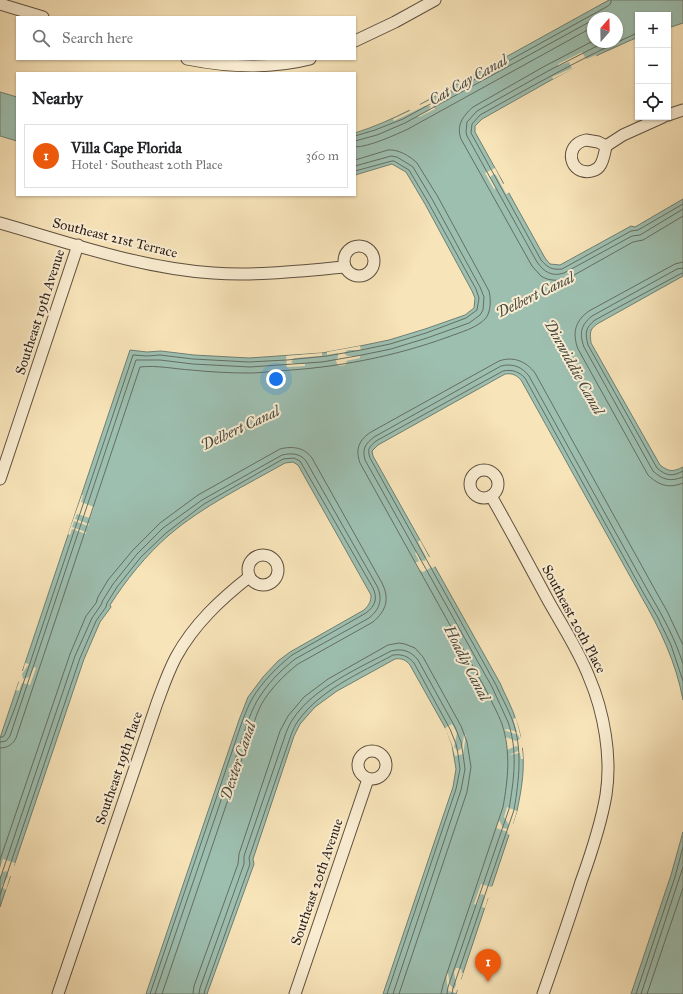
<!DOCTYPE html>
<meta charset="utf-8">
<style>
body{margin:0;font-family:"IM FELL Great Primer",serif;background:#f2f2f2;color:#202124}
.controls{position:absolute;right:12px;top:12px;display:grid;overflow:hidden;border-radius:0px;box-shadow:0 1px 3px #0004}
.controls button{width:36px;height:36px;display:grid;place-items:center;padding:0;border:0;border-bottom:1px solid #e0e0e0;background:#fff;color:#202124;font:20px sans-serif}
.compass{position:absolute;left:587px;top:12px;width:36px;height:36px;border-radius:50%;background:#fff;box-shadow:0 1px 3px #0004;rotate:20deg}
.you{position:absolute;left:276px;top:379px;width:14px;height:14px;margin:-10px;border:3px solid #fff;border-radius:50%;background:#1a73e8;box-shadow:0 0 0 6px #1a73e833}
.badge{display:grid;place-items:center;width:26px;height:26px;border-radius:50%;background:#ea580c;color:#fff;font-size:13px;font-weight:700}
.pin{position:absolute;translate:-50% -33px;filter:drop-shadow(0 1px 2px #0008)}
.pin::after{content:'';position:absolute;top:21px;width:14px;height:12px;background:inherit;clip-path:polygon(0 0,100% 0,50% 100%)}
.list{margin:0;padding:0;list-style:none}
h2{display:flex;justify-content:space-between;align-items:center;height:52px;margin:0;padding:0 16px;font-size:17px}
h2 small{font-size:13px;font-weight:400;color:#757577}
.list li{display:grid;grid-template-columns:26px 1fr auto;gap:12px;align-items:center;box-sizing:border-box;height:64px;margin:0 8px 8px;padding:0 8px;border:1px solid #e0e0e0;border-radius:0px}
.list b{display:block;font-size:15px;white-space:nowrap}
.list p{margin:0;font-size:13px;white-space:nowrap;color:#757577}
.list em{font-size:13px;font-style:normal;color:#757577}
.icon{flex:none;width:22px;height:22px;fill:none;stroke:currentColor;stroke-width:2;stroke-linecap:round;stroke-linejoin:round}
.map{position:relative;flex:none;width:683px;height:994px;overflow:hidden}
.search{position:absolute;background:#fff;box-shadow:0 1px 3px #0004;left:16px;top:16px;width:340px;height:44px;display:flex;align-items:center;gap:10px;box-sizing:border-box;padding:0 14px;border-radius:0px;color:#757577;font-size:15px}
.panel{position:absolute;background:#fff;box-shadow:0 1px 3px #0004;left:16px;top:72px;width:340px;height:124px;border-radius:0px}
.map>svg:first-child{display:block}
.water{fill:#9dbfb0;stroke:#6f7f73;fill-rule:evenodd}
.pier{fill:#f8e4b9}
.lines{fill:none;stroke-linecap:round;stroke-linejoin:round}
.shore{stroke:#646e64;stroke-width:1}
.minor-casing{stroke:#5e5040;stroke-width:13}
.minor{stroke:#faedd2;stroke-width:11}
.labels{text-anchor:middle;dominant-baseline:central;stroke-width:4;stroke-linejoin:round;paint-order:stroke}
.street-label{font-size:14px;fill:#2b1e17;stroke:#faedd2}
.water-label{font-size:15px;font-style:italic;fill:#4d4e45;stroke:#faedd2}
</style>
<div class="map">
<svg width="683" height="994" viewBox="0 0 683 994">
<rect width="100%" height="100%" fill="#f8e4b9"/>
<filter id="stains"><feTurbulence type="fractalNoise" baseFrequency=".005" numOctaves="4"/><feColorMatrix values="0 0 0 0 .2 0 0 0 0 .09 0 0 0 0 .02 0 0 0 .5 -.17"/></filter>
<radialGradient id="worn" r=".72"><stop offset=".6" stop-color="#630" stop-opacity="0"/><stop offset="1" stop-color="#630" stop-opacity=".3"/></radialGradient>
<g class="water">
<path d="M609,0H683V23L668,28V15H638V37L600,54L553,79L482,119L475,126V132L545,258L550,264L560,265L631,226L635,227L683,199V276L597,324C589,330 590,333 591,343L660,465C669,472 673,472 683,467V700C676,662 660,629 641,596L521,380C516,375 513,373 505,374L378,445L372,451L373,456L500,683C505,695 512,707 516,720C527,753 524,778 517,811L456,994H383L453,787L456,769L452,745L447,731L410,665C406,660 402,658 395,659L337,691L315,707L300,724L294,736L253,859L254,864L207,994H146L239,720L248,697L263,677L278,661L290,652L364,610C369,605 371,602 371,595L298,465L293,462L285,463C246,485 203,506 169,535C146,555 126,580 110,605L111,607L100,622L84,659L0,907V738L130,350L147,352L161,351L194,355L249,358L322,353L360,346L389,340L425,329L465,315L474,308L475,298L472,291L425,204L406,172L392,164L355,175V133C374,127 392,119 410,110ZM593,18H617V42H593Z"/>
<path d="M0,92L17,97V141L0,136Z"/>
<path d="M683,832V994H631L671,875Z"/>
</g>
<g class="pier">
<path d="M582,52L586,59L596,55L597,57L553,79L552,77L572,68L569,62L558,66V64Z"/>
<path d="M430,100L435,109L419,117L418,116L428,111L431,106H425L394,121L393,119L410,111L409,109L419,103L420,105Z"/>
<path d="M495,168L503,184L505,183L510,192L506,194L496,175L494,174L491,176L490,178L496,188L494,189L485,173Z"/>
<path d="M360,346L361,350H348L344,353L347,356H360V358L346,361L347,363L345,365L339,366L337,364L336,360L338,357V353L327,355V352Z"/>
<path d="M322,353V356L294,358L291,362L295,364H305V366L287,367L286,356Z"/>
<path d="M82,495H83L81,502L94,507L90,518L77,514L75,519L89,524L88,526L74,521L72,527L86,532V534L72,529L70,535L68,534Z"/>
<path d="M420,540L429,557H431L436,566L432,568L430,565V568L423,572L419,570L415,563L419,561L415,553L417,552L420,560L425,561L426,557L418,542Z"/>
<path d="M25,663L29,664L22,674L23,679L29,677L34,667L36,668L30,685L22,683L19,691L16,690L19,682L17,681L21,671H23Z"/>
<path d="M516,718L521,738L523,737L524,747L522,748L523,759H521L520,753L509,755L518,751L519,747L516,746L507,750L505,737L516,741L520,739L518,735L504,730L507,729L517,732L513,719Z"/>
<path d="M452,724L457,733L454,747L458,751L462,748L464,735H466L463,754L455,756L452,745L445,728Z"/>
<path d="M507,807L517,811L513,824L515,825L511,835L507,834L508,832L496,828L499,820L503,828L508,829L509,825L504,817Z"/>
<path d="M3,859L15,863L14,866L16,867L12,877L10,876L6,890L1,887L8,876L7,871L3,872L0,877V868Z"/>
<path d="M481,884L491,887L492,886H494L490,898H488L485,908L482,907L485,897L483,894L480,895L477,905L474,904Z"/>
<path d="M456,968H459L462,970L461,972L463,973L461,979L462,980L459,990H457L456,993L448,991L446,974L448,973L450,985L454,989L456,985L454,972Z"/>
</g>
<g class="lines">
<g class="shore">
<path d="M638,34H635C581,58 531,87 480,115L472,124L471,133L541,260C548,268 552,270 562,269L631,231L638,230L683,204"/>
<path d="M593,41L545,66L473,107C463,116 456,125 461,139L532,266C535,269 538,273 541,276C548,281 559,281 567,279L633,242L643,240L683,216"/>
<path d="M605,42L548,71L477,111L467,122L466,132L467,136L537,262C544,272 552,277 564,273L632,236L640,235L683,209"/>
<path d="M355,136L375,130L403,119L608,6L611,3V0"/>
<path d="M355,141L377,135L405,123L593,20"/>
<path d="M355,147C369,147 395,135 408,129L593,27"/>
<path d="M683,262L675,264L589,311C575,321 572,333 578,349L648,475C658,485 669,489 683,483"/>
<path d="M683,268L677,269L592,316C581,325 579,333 584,347L653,471C663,480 670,482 683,477"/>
<path d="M683,273L680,274L595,320C585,328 585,333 588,345L657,468C666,476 672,477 683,471"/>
<path d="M0,737H3L5,734L16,705L133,355L147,356L160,355L193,359L249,362L287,360L327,356L361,350L390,344L426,333L466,318L477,310L479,298L476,289L428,202L409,170L394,161H392L355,171"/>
<path d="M0,742L6,741L10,736L136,360H160L193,364L250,367L322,362L362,355L391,349L427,338L469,323L480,315L483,310L484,297L480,287L432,199L413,167L410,165L397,157L391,156L355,166"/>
<path d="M0,748C8,748 13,744 16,738L140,367C157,365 174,369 191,370C210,372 230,373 249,373C258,373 267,372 276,371C335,368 393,357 448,337C461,332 477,328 486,318C491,311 491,299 489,291L438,197L417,163C410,156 398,149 388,150L355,160"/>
<path d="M0,860L70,654L86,616L96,603L98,597L108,580L133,550L160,523L198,495L280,449C292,446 304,447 312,458L382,583C390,599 386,611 373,622L298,664C284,675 270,689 261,705C258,711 255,719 253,726L162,994"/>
<path d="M0,879L75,656L92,618L101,605L103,600L113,584L137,554L163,528L202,500L282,455C291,453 300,453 306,461L377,586C383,599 380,609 369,618L295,659C280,671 267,684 257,701C253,708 250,716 247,724L155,994"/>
<path d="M0,895L80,658L96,621L106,607L107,603L117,587L141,557L166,533L204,504L283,459L294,458L300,461L373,588C378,599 375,606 366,613L292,655C277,667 262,682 252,699C248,706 245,714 242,722L150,994"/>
<path d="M193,994L194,986L238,864L239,854L280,731L288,716L304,697L328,679L388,645L399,643L405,644L415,648L423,657L461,726L467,742L471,767L467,792L399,994"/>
<path d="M199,994L200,988L244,864V856L286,733C288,728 290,723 293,719C313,688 359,668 391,651C402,648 411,651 418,660L455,727L461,742L463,754L465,769L461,790L393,994"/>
<path d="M204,994L205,990L250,864L249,858L291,735C293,730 295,725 298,721C320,690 360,673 393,655C402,654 408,656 414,663L450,729L456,744L458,754L460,769L456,789L387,994"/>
<path d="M441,994L443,985L503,807C508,779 511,752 502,724C498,713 491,701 486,690L360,463C355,449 359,440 371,432L499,361C513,356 526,361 535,373L654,588L667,611L683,645"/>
<path d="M447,994L448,987L509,809C514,779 518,751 508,722C503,710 497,699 492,687L365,460C362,449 365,444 374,437L501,366C513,363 522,367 529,376L648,591C662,615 675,638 683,664"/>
<path d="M452,994L453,988L514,810C519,780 523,748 512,719C507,707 501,696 496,685L370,458C367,449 369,447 376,441L503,371C513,369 519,372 525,378L644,594L657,616L671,645L683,681"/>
<path d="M636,994L675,877L683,847"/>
<path d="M641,994L683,867"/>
<path d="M647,994L683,888"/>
</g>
<defs>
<g id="minor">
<path d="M0,4L43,17"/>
<path d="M355,41L395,22L435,0"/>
<path d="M187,59C227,67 271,69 310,59"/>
<path d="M668,115L683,110"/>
<path d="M586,140L598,142L606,146C605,152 604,158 601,164C599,168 596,170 592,171C570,177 562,145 586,140Z"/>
<path d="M606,146L623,135L663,117"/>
<path d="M0,223C70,243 140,268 213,273C257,276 301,271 344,267"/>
<circle cx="359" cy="261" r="15"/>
<circle cx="484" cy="484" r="14"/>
<path d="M0,479L78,245"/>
<path d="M491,496C511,531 530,567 549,602C563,627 579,651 589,677C604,712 612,757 606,795C601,825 591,854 581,882C569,920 556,957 543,994"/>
<circle cx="263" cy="570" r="15"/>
<circle cx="372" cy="765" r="14"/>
<path d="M58,994L157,703C163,687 168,672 176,657C194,624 221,599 249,577"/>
<path d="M295,994L368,779"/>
</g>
</defs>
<use href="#minor" class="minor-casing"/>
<use href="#minor" class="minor"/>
</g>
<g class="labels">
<g class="street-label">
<text transform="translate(115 238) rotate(14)">Southeast 21st Terrace</text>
<text transform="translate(40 312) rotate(-72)">Southeast 19th Avenue</text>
<text transform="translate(574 619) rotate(62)">Southeast 20th Place</text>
<text transform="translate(119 768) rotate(-71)">Southeast 19th Place</text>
<text transform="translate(317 882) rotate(-71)">Southeast 20th Avenue</text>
</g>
<g class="water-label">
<text transform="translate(468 80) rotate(-29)">Cat Cay Canal</text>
<text transform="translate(535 295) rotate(-26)">Delbert Canal</text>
<text transform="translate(574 367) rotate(61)">Dinwiddie Canal</text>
<text transform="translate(240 428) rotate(-25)">Delbert Canal</text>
<text transform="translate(467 663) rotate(63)">Hoadly Canal</text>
<text transform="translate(238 761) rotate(-71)">Dexter Canal</text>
</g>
</g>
<rect width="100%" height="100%" filter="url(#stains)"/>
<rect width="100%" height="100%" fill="url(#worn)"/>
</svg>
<div class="controls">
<button>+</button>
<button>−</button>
<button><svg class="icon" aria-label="locate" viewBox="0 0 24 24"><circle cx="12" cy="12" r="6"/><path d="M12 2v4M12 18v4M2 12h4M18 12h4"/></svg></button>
</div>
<svg class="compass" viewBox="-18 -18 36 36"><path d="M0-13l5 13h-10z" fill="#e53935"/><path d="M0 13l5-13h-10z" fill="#757577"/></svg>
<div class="you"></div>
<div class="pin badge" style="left:488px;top:982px">1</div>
<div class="search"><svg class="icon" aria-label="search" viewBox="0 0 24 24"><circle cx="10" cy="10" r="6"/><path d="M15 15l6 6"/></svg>Search here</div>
<section class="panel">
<h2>Nearby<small></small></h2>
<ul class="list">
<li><span class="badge">1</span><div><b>Villa Cape Florida</b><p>Hotel · Southeast 20th Place</p></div><em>360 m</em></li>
</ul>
</section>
</div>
